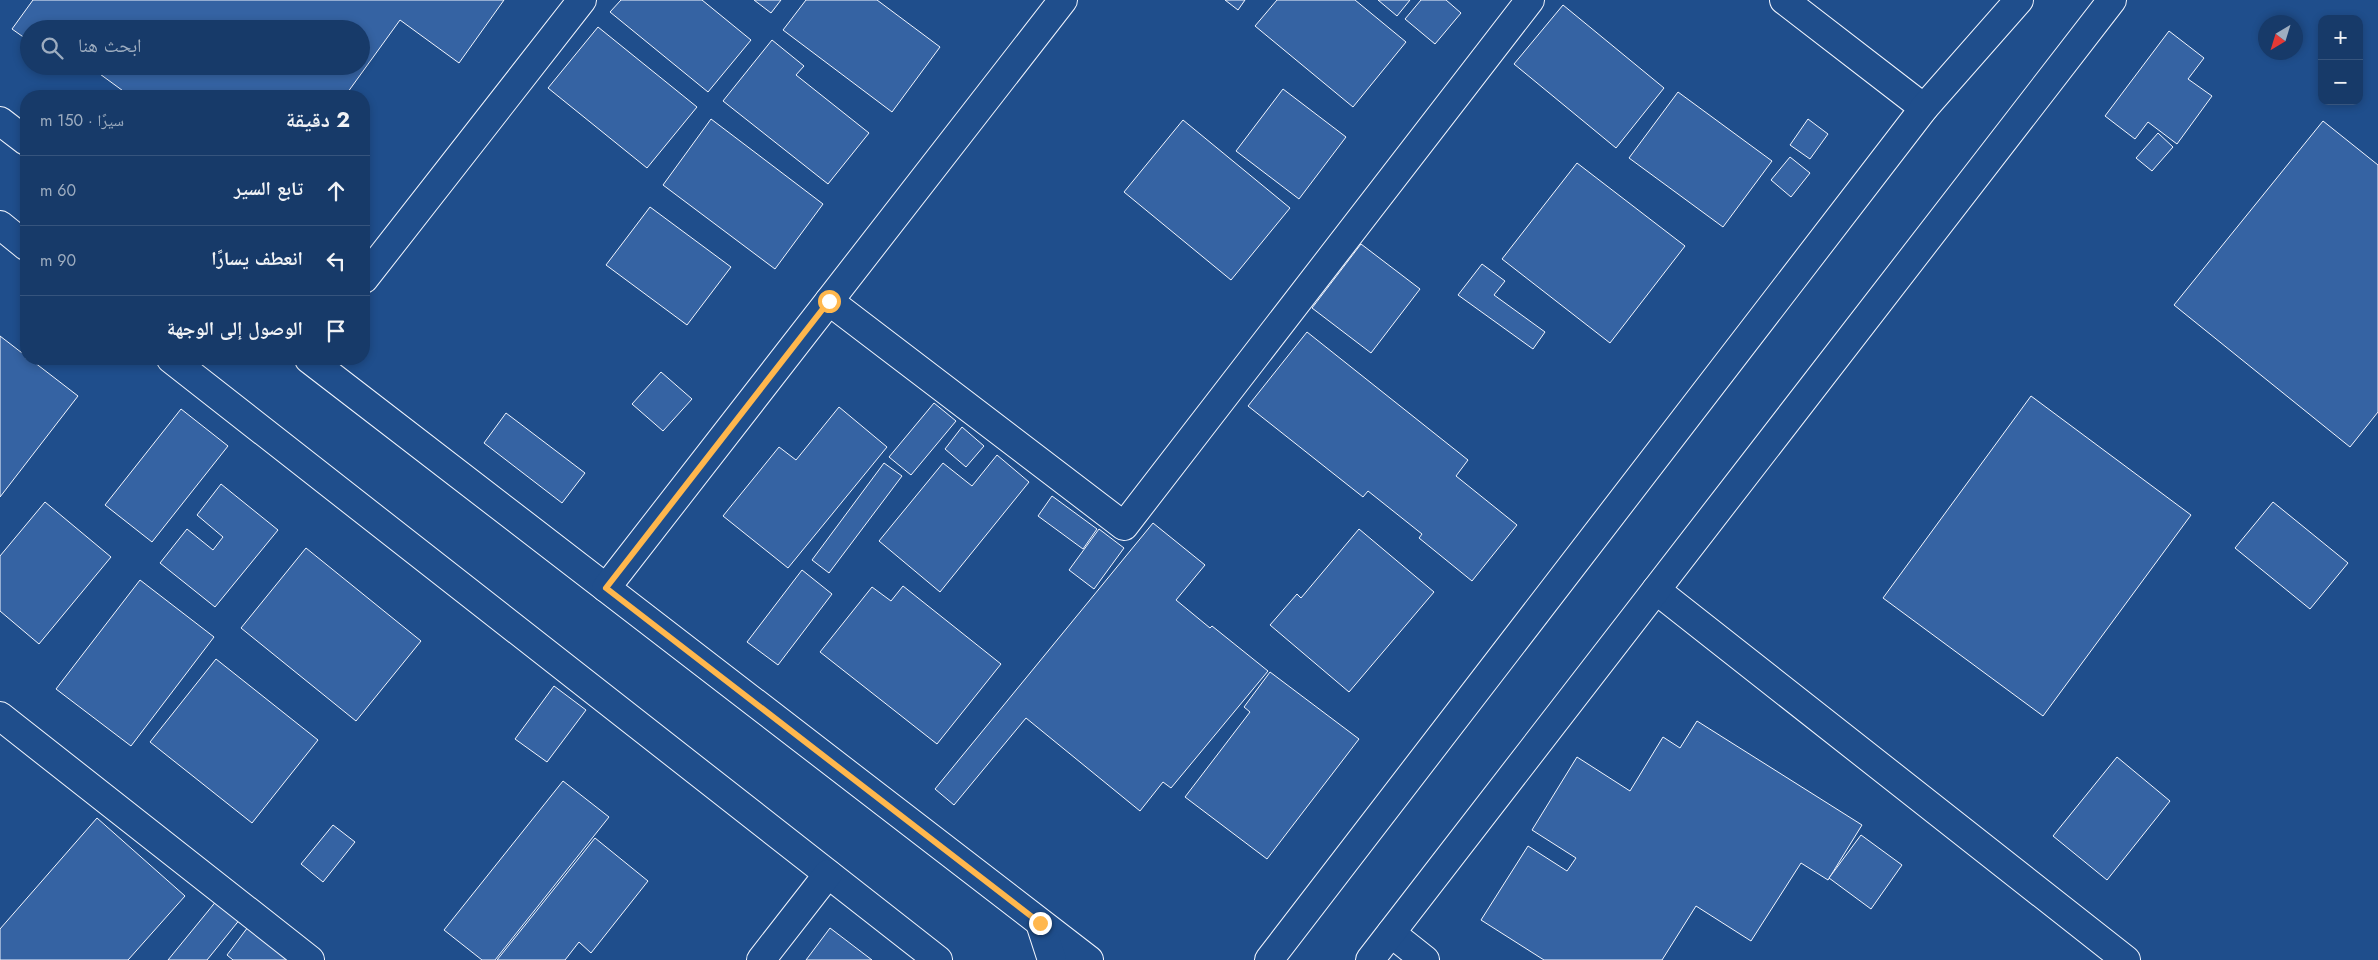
<!DOCTYPE html>
<html lang="ar">
<meta charset="utf-8">
<style>
body{margin:0;font-family:Jost,"Noto Naskh Arabic",sans-serif;background:#20416f;color:#f1f3f6;direction:rtl}
.controls{position:absolute;right:15px;top:15px;display:grid;overflow:hidden;border-radius:10px;box-shadow:0 2px 8px #0003}
.controls button{width:45px;height:45px;display:grid;place-items:center;padding:0;border:0;border-bottom:1px solid #36547d;background:#173a69;color:#f1f3f6;font:25px sans-serif}
.compass{position:absolute;left:2258px;top:15px;width:45px;height:45px;border-radius:50%;background:#173a69;box-shadow:0 2px 8px #0003;rotate:218deg}
.stop{position:absolute;width:15px;height:15px;margin:-11px;border:4px solid #ffb74d;border-radius:50%;background:#fff}
.stop.end{background:#ffb74d;border-color:#fff;box-shadow:0 1px 5px #0008}
.list{margin:0;padding:0;list-style:none}
h2{display:flex;justify-content:space-between;align-items:center;height:65px;margin:0;padding:0 20px;font-size:21px}
h2 small{font-size:16px;font-weight:400;color:#9eadc0}
.list li{display:grid;grid-template-columns:32px 1fr auto;gap:15px;align-items:center;box-sizing:border-box;height:70px;padding:0 20px;border-top:1px solid #36547d}
.list b{display:block;font-size:19px;white-space:nowrap}
.list em{font-size:16px;font-style:normal;color:#9eadc0}
.icon{flex:none;width:28px;height:28px;fill:none;stroke:currentColor;stroke-width:2;stroke-linecap:round;stroke-linejoin:round}
.map{position:relative;flex:none;width:2378px;height:960px;overflow:hidden;direction:ltr}
.search{position:absolute;background:#173a69;box-shadow:0 2px 8px #0003;left:20px;top:20px;width:350px;height:55px;display:flex;align-items:center;gap:12px;box-sizing:border-box;padding:0 18px;border-radius:28px;color:#9eadc0;font-size:19px}
.panel{position:absolute;background:#173a69;box-shadow:0 2px 8px #0003;left:20px;top:90px;width:350px;height:275px;border-radius:20px;direction:rtl}
.map>svg:first-child{display:block}
.building{fill:#3563a3;stroke:#f2f6ff}
.lines{fill:none;stroke-linecap:round;stroke-linejoin:round}
.street-casing{stroke:#f2f6ff;stroke-width:30}
.secondary-casing{stroke:#f2f6ff;stroke-width:30}
.street{stroke:#1f4e8c;stroke-width:28}
.secondary{stroke:#1f4e8c;stroke-width:28}
.route{stroke:#ffb74d;stroke-width:6}
</style>
<div class="map">
<svg width="2378" height="960" viewBox="0 0 2378 960">
<rect width="100%" height="100%" fill="#1f4e8c"/>
<g class="building">
<path d="M33,0H504L459,63L400,20L345,96H130L89,66H361V29H29V41L12,29Z"/>
<path d="M621,0H702L751,40L708,92L610,12Z"/>
<path d="M754,0H781L771,13Z"/>
<path d="M806,0H877L940,47L892,112L783,30Z"/>
<path d="M1225,0H1245L1238,10Z"/>
<path d="M1277,0H1355L1406,42L1353,107L1255,26Z"/>
<path d="M1378,0H1410L1397,16Z"/>
<path d="M1421,0H1446L1461,13L1435,44L1405,19Z"/>
<path d="M1563,5L1664,88L1616,148L1514,64Z"/>
<path d="M598,27L697,107L647,168L548,88Z"/>
<path d="M2169,31L2204,58L2188,79L2212,96L2177,144L2148,122L2135,139L2105,116Z"/>
<path d="M772,40L804,66L796,75L869,133L828,184L723,101Z"/>
<path d="M1283,89L1346,137L1299,199L1236,151Z"/>
<path d="M1678,92L1772,161L1723,227L1629,158Z"/>
<path d="M711,119L823,204L775,269L663,185Z"/>
<path d="M1808,119L1828,134L1810,159L1790,145Z"/>
<path d="M1183,120L1290,208L1231,280L1124,192Z"/>
<path d="M2323,121L2378,165V412L2350,447L2174,305Z"/>
<path d="M2158,133L2173,147L2152,171L2136,158Z"/>
<path d="M1790,157L1810,173L1791,197L1771,180Z"/>
<path d="M1577,163L1685,246L1610,343L1502,259Z"/>
<path d="M650,207L731,267L687,325L606,265Z"/>
<path d="M1361,244L1420,289L1371,353L1312,308Z"/>
<path d="M1482,264L1505,281L1494,295L1545,332L1533,349L1458,295Z"/>
<path d="M1307,332L1468,460L1456,476L1517,525L1472,581L1419,538L1422,534L1368,491L1363,497L1248,406Z"/>
<path d="M0,336L26,356V359H30L78,396L0,497Z"/>
<path d="M661,372L692,399L663,431L632,404Z"/>
<path d="M2031,396L2191,515L2043,716L1883,598Z"/>
<path d="M934,403L956,421L911,475L889,457Z"/>
<path d="M839,407L887,447L788,568L723,516L779,447L796,460Z"/>
<path d="M181,409L228,446L152,542L105,505Z"/>
<path d="M506,413L585,473L562,503L484,443Z"/>
<path d="M962,427L984,446L966,467L945,449Z"/>
<path d="M997,455L1029,482L940,592L879,541L943,463L972,486Z"/>
<path d="M884,463L902,476L829,573L812,560Z"/>
<path d="M221,484L278,530L215,607L160,563L187,529L213,550L223,537L197,515Z"/>
<path d="M1052,496L1097,529L1083,549L1038,516Z"/>
<path d="M45,502L111,557L39,644L0,611V556Z"/>
<path d="M2273,502L2348,563L2310,609L2235,548Z"/>
<path d="M1153,523L1205,565L1176,600L1210,628L1212,626L1268,671L1171,788L1163,782L1140,811L1026,718L954,805L935,789Z"/>
<path d="M1099,529L1124,548L1094,589L1069,570Z"/>
<path d="M1359,529L1434,592L1349,692L1270,625L1297,594L1301,598Z"/>
<path d="M306,548L421,641L356,721L241,628Z"/>
<path d="M802,570L832,594L778,665L747,642Z"/>
<path d="M140,580L214,637L131,746L56,689Z"/>
<path d="M903,586L1001,664L937,744L820,652L872,587L891,601Z"/>
<path d="M216,659L318,740L252,823L150,742Z"/>
<path d="M1270,672L1359,739L1267,859L1185,797L1250,712L1244,707Z"/>
<path d="M554,686L586,710L547,762L515,739Z"/>
<path d="M1697,721L1862,825L1828,880L1801,863L1751,941L1696,906L1662,960H1544L1481,920L1528,846L1567,871L1576,858L1532,830L1577,757L1630,791L1663,737L1680,748Z"/>
<path d="M2117,757L2170,801L2107,880L2053,836Z"/>
<path d="M563,781L609,817L495,960H482L444,930Z"/>
<path d="M97,818L185,896L128,960H0V929Z"/>
<path d="M333,825L355,842L323,882L301,864Z"/>
<path d="M1861,835L1902,865L1871,909L1829,878Z"/>
<path d="M595,838L648,881L591,953L579,942L565,960H497Z"/>
<path d="M222,894L245,913L207,960H168Z"/>
<path d="M248,927L292,960H233L227,955Z"/>
<path d="M830,928L872,960H806Z"/>
</g>
<g class="lines">
<defs>
<g id="street">
<path d="M1784,0L1924,108"/>
<path d="M0,121L26,141"/>
<path d="M0,225L26,246"/>
<path d="M364,279L582,0"/>
<path d="M829,301L1124,526L1530,0"/>
<path d="M171,359L938,960"/>
<path d="M309,359L1089,960"/>
<path d="M606,588L1063,0"/>
<path d="M1656,590L2126,960"/>
<path d="M0,716L310,960"/>
<path d="M1040,923L1052,960"/>
<path d="M1391,933L1425,960"/>
<path d="M761,960L828,874"/>
</g>
<g id="secondary">
<path d="M1269,960L1924,108L2019,0"/>
<path d="M1370,960L2112,0"/>
</g>
</defs>
<use href="#street" class="street-casing"/>
<use href="#secondary" class="secondary-casing"/>
<use href="#street" class="street"/>
<use href="#secondary" class="secondary"/>
</g>
<g class="lines">
<path class="route" d="M829,301L606,588L1040,923"/>
</g>
</svg>
<div class="controls">
<button>+</button>
<button>−</button>
</div>
<svg class="compass" viewBox="-18 -18 36 36"><path d="M0-13l5 13h-10z" fill="#e53935"/><path d="M0 13l5-13h-10z" fill="#9eadc0"/></svg>
<div class="stop" style="left:829px;top:301px"></div>
<div class="stop end" style="left:1040px;top:923px"></div>
<div class="search"><svg class="icon" aria-label="search" viewBox="0 0 24 24"><circle cx="10" cy="10" r="6"/><path d="M15 15l6 6"/></svg>ابحث هنا</div>
<section class="panel">
<h2>2 دقيقة<small>سيرًا · 150 m</small></h2>
<ul class="list">
<li><svg class="icon" aria-label="ahead" viewBox="0 0 24 24"><path d="M12 20V5M6 11l6-6 6 6"/></svg><div><b>تابع السير</b></div><em>60 m</em></li>
<li><svg class="icon" aria-label="left" viewBox="0 0 24 24"><path d="M17 20v-9H6M10 6l-5 5 5 5"/></svg><div><b>انعطف يسارًا</b></div><em>90 m</em></li>
<li><svg class="icon" aria-label="arrive" viewBox="0 0 24 24"><path d="M6 21V4h12l-3 4 3 4H6"/></svg><div><b>الوصول إلى الوجهة</b></div></li>
</ul>
</section>
</div>
